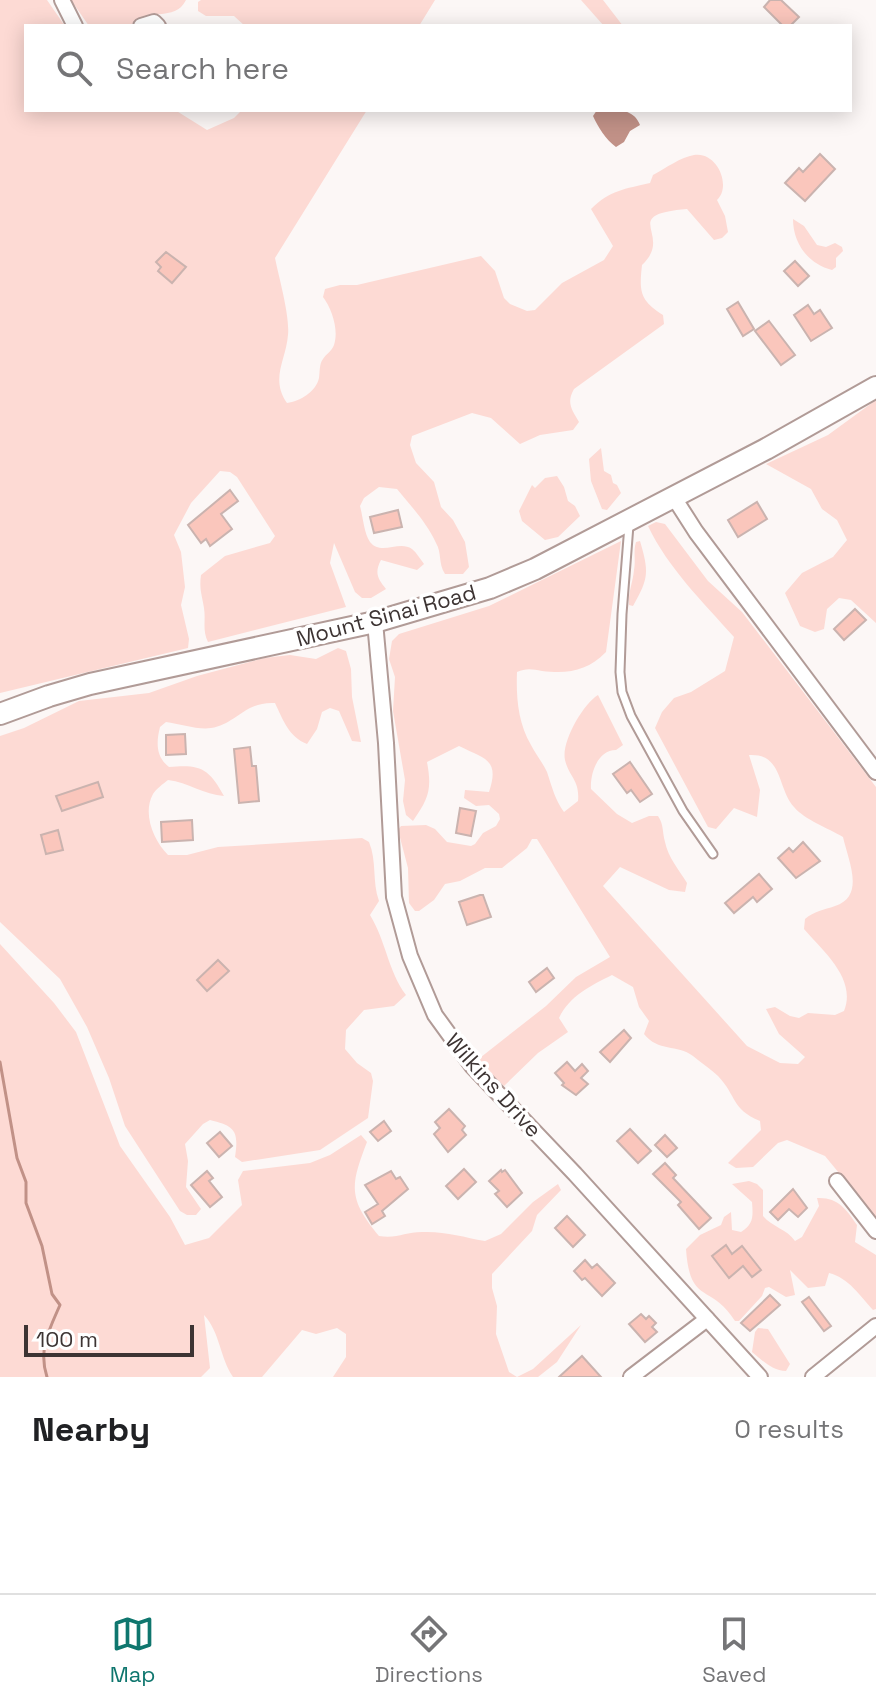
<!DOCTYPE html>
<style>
body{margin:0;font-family:"Space Grotesk",sans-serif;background:#f2f2f2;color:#202124}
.scale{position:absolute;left:24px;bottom:20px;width:170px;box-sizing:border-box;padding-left:8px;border:4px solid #3d3433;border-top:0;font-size:22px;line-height:28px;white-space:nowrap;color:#3d3433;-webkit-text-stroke:6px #fff;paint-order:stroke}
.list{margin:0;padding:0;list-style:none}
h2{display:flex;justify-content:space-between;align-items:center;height:104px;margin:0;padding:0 32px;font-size:34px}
h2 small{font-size:26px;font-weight:400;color:#757577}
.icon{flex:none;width:44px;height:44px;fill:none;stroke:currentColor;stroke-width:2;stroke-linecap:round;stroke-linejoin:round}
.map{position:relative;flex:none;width:876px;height:1377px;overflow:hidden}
.search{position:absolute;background:#fff;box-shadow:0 4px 20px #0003;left:24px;right:24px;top:24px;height:88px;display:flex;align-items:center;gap:20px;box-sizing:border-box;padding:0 28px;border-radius:0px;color:#757577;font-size:30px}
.sheet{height:216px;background:#fff}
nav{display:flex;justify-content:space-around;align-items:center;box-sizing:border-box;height:112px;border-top:2px solid #e0e0e0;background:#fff;font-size:22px;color:#757577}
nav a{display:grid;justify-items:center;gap:4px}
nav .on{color:#0f766e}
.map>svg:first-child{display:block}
.green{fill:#fddad4}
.water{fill:#c19187}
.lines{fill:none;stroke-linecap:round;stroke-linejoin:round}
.stream{stroke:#c19187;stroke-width:3}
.building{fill:#fac6bc;stroke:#cab3af;stroke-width:2}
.lane-casing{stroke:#b19b97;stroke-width:11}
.street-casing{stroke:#b19b97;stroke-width:18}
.secondary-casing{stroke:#b19b97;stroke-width:24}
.lane{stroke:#fff;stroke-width:7}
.street{stroke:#fff;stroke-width:14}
.secondary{stroke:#fff;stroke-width:20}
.labels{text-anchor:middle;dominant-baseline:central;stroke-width:7;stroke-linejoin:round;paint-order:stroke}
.street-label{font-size:22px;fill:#3d3433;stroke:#fff}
</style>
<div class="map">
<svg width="876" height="1377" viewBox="0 0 876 1377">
<rect width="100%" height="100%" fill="#fcf7f6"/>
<g class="green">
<path d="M0,0H47L65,26H26V110H175L207,130L234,118L242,110H367L275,258C279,278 290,316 288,335C286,360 270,379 287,403C300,401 316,392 319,378C320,372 319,364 323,359C326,354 332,351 334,345C339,330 332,309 323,297L325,289L340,285H357L481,256L495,271L504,298L510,304L527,311L535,310L562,283L604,260L613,246L591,209C610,190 625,189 650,183L653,175C666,168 681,157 694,155C717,151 732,186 717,200L725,216L728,232L722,238L714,240L687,209C617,215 675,234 642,265C639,292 640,300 663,315L664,324L574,389C566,403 572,410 579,422L573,430L540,435L520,444L491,418L472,413L412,436L410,445L416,463L434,482L441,507L453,520L465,542L469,567L463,574H445C438,563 442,553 436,543C427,523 411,506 397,489L379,487L364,498L360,506C363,517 364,533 370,542C381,556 399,540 412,549C417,553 420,559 424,564L417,570L381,560C374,573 378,579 386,589L371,598H362L355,592L334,543L330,563L346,607L208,642C202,630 206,621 204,608C202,595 199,589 201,575L225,556L270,543L275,536L237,477L230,472L220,471L191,503L174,535L181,552L185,587L181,605L189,639L188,648L0,693Z"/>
<path d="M71,0H186C175,23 146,6 130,26H89Z"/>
<path d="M201,0H435L419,26H245L234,16H206L198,11V2Z"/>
<path d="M581,0H603L623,26H604Z"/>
<path d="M793,219L804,226L817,245L826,247L835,243L842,247L843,251L836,258V267L832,270C808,264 793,243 793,219Z"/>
<path d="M876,400V623L851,600L839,598L827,609L824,629L815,632L800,626L785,593L802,573L833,557L847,540L837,520L822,509L811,489L766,464L828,435Z"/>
<path d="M601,448L604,471L611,475L613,483L617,485L621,493L607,510L602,509L591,481L589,459Z"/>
<path d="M557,476L564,487L568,501L575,506L580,516L558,537L545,540L522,521L519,511L532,485L535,488L545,478Z"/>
<path d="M656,522L665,524L708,581L742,612L876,787V1218L825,1156L787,1140L778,1143L753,1167L736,1168L728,1163L761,1130L760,1121C731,1109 737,1096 718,1076C711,1069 701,1063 693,1056C677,1044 658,1052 644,1034L649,1021L639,1007L633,987L612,975C592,985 569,996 559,1018L568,1032L538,1053L504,1086L476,1061L546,1006L576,977L610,957L537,839H532L527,848L502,868H485L460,881L445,884L434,900L419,911H415L409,903L408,868L398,830L401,826L426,825L435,829L447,842L471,846L475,844L483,833L496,826L500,819L499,814L489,805L476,806L464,798L465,790L489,792C500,759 485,759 459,746L427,762C432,789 429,798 413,821L406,815L403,801L405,780L393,711L395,677L389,659L392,641L399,634L489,606L621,541L606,652C587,671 569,674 542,671C532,669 526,668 517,672C516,697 518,723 531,745C536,755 543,763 547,772C552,787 555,800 564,812L578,801C580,780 569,777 565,760C561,742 583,704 598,695L623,745L616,750C598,750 590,773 591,789L617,814L632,823L649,816H658C664,825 662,831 665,842C668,857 679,870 687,883L685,892L669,890L620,867L603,886L747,1046L780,1063L798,1064L805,1057L779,1034L766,1009L775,1007L790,1016L799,1018L808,1013L835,1015L844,1011C857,979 823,951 804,929L805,919C814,911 824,910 835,906C866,896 848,860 843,837C828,828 805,820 794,807C777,788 783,753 749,755L760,790L757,817L734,808L716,829L708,827L655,728L662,712L674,698L691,692L725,671L734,637C703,602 668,568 648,526Z"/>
<path d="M640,541C649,572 649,578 633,606L629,605C628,592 633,582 634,570C636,560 633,551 636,542Z"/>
<path d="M338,648L346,651L351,669L352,697L361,742L352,741L339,711L330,708L322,712L317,729L307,744C289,737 283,720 275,703C245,701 235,725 211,728C198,730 180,724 166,722L160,727C156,743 156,757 169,767C200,764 209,768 224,796C204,795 188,782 168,780C163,784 156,789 153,794C142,814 154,841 168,855H187L218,847L362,838L369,842C377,861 372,882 379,901L370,915C386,941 388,971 406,995L394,1006L364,1010L346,1030L345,1049L357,1063L371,1073L373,1081L368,1118L320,1150L242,1162L235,1157C239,1131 235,1126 210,1120L203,1124L185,1144L188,1161L186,1187L201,1209L196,1215H187L180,1211L125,1126L109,1078L87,1027L60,979L0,922V736L24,728L79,701L149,693L197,676L264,658L290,655L316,659Z"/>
<path d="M0,944L54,1003L76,1032L120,1146L170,1217L185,1245L209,1238L242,1205L238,1180L243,1171L310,1163L330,1155L361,1135L367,1142C350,1186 348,1199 379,1236C397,1239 405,1232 422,1232C445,1231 463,1237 485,1241L501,1234L533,1202L558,1184L561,1190L537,1215L532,1231L492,1274V1288L497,1306L496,1334L509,1372L517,1377L533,1369L581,1325L557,1362L538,1377H333L346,1357V1334L337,1328L316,1334L302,1330L262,1377H233C220,1358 220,1332 204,1315L210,1368L201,1377H0Z"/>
<path d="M749,1181L757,1184L763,1190V1216C772,1227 787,1229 795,1241L802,1237L819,1206L817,1198C838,1197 846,1209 857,1225L855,1242L876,1255V1309L873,1310C860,1296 849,1278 829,1273L825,1286L808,1288L790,1270L795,1295L786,1297L769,1287L765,1288L762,1296L739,1321H735C710,1282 690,1306 686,1249L700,1235L721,1225L724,1217L731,1212L732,1230L741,1232C754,1224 753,1216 752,1202L732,1184Z"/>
<path d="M758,1328L768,1329L790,1364L786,1371C772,1371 762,1360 752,1352L755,1332Z"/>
</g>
<path class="water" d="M597,110C614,110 633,107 640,125L630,131L624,142L616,147C606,140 598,127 593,116Z"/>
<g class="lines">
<path class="stream" d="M0,1062L17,1158L26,1182V1203L42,1246L52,1294L60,1305C49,1330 38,1350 47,1377"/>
</g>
<g class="building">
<path d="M770,0H781L799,17L790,26H783L764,7Z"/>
<path d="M820,154L835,169L805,201L785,183L799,168L803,172Z"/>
<path d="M166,252L186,267L172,283L158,271L161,267L156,262Z"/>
<path d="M795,261L809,276L798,286L784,271Z"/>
<path d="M738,302L754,329L743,336L727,309Z"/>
<path d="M808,305L814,314L820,310L832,328L811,341L794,315Z"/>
<path d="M769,321L795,355L781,365L755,331Z"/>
<path d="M230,490L238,501L221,514L232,529L210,546L206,539L201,543L188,525Z"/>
<path d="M757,502L767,519L738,537L728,520Z"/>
<path d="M398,510L402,527L374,533L370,517Z"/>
<path d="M855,609L866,620L844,640L834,629Z"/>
<path d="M185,734L186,754L166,755V735Z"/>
<path d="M250,747L252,766H256L259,801L239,803L234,749Z"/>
<path d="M630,762L652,794L640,802L631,790L627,793L613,774Z"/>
<path d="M98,782L103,797L62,811L56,796Z"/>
<path d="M460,808L476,811L471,836L456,833Z"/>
<path d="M192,820L193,840L162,842L161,822Z"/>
<path d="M58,830L63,850L46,854L41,835Z"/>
<path d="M803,842L820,861L796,878L778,858L789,848L793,852Z"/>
<path d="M759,874L772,889L757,902L753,897L734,913L725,903Z"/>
<path d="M480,895H483L491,917L467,925L459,902Z"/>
<path d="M218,960L229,971L207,991L197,980Z"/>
<path d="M547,968L554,978L536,992L529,982Z"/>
<path d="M624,1030L631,1038L610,1062L600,1052Z"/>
<path d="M567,1062L575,1071L582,1064L588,1071L581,1078L588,1084L576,1095L562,1085L564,1083L555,1073Z"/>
<path d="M449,1109L465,1126L462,1130L466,1135L448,1152L434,1134L440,1128L435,1122Z"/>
<path d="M384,1121L391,1131L378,1141L370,1132Z"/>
<path d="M630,1129L651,1151L638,1163L617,1141Z"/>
<path d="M220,1132L232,1146L219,1157L207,1143Z"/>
<path d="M665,1135L677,1148L667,1157L655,1145Z"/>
<path d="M665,1163L676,1175L673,1178L711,1218L699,1229L678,1205L681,1202L653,1174Z"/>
<path d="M464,1169L476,1182L458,1199L446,1186Z"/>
<path d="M501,1170L502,1172L505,1170L522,1193L507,1207L495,1194L499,1191L489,1181Z"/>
<path d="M207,1171L213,1178L209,1181L222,1197L210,1207L191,1185Z"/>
<path d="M391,1171L396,1179L400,1177L408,1189L382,1211L385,1216L372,1224L365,1212L378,1204L365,1185Z"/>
<path d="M793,1189L807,1208L798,1217L789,1209L778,1220L770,1212Z"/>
<path d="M567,1216L585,1235L573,1247L555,1228Z"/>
<path d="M726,1245L732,1254L742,1246L761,1270L752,1277L743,1266L729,1278L712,1256Z"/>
<path d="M585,1260L592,1268L597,1264L615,1283L602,1296L585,1278L582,1280L574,1271Z"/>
<path d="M770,1295L780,1305L750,1331L741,1323Z"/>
<path d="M809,1297L831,1326L824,1331L802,1302Z"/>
<path d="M641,1314L646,1319L649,1316L656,1323L652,1327L657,1332L645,1342L629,1324Z"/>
<path d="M582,1356L601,1377H559Z"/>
</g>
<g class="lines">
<defs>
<path id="lane" d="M629,525L622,614L620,672L622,692L631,716L683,811L713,854"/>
<g id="street">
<path d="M62,0L75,26"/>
<path d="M141,26L154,22L158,26"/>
<path d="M673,496L696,532L876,772"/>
<path d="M375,622L386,743L394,897L410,956L435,1015L472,1066L575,1174L760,1377"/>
<path d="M837,1181L876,1231"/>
<path d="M631,1377L707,1319"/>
<path d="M813,1377L876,1326"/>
</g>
<path id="secondary" d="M0,714L49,696L90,684L375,622L490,588L535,569L766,449L876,387"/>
</defs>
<use href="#lane" class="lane-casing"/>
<use href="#street" class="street-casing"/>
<use href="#secondary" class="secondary-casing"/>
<use href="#lane" class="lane"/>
<use href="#street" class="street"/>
<use href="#secondary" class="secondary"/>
</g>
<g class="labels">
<g class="street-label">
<text transform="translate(386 615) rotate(-15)">Mount Sinai Road</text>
<text transform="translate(494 1085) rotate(48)">Wilkins Drive</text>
</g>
</g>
</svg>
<div class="scale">100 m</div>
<div class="search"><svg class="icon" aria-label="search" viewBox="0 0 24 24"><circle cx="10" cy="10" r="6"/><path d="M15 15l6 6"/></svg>Search here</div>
</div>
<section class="sheet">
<h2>Nearby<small>0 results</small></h2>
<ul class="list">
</ul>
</section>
<nav>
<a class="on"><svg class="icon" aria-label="map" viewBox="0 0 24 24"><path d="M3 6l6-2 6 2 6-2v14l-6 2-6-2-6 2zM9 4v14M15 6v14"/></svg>Map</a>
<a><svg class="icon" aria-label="directions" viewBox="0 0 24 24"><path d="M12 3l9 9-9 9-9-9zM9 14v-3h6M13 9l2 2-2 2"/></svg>Directions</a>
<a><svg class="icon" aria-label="saved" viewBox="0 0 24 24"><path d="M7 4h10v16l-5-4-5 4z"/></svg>Saved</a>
</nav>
